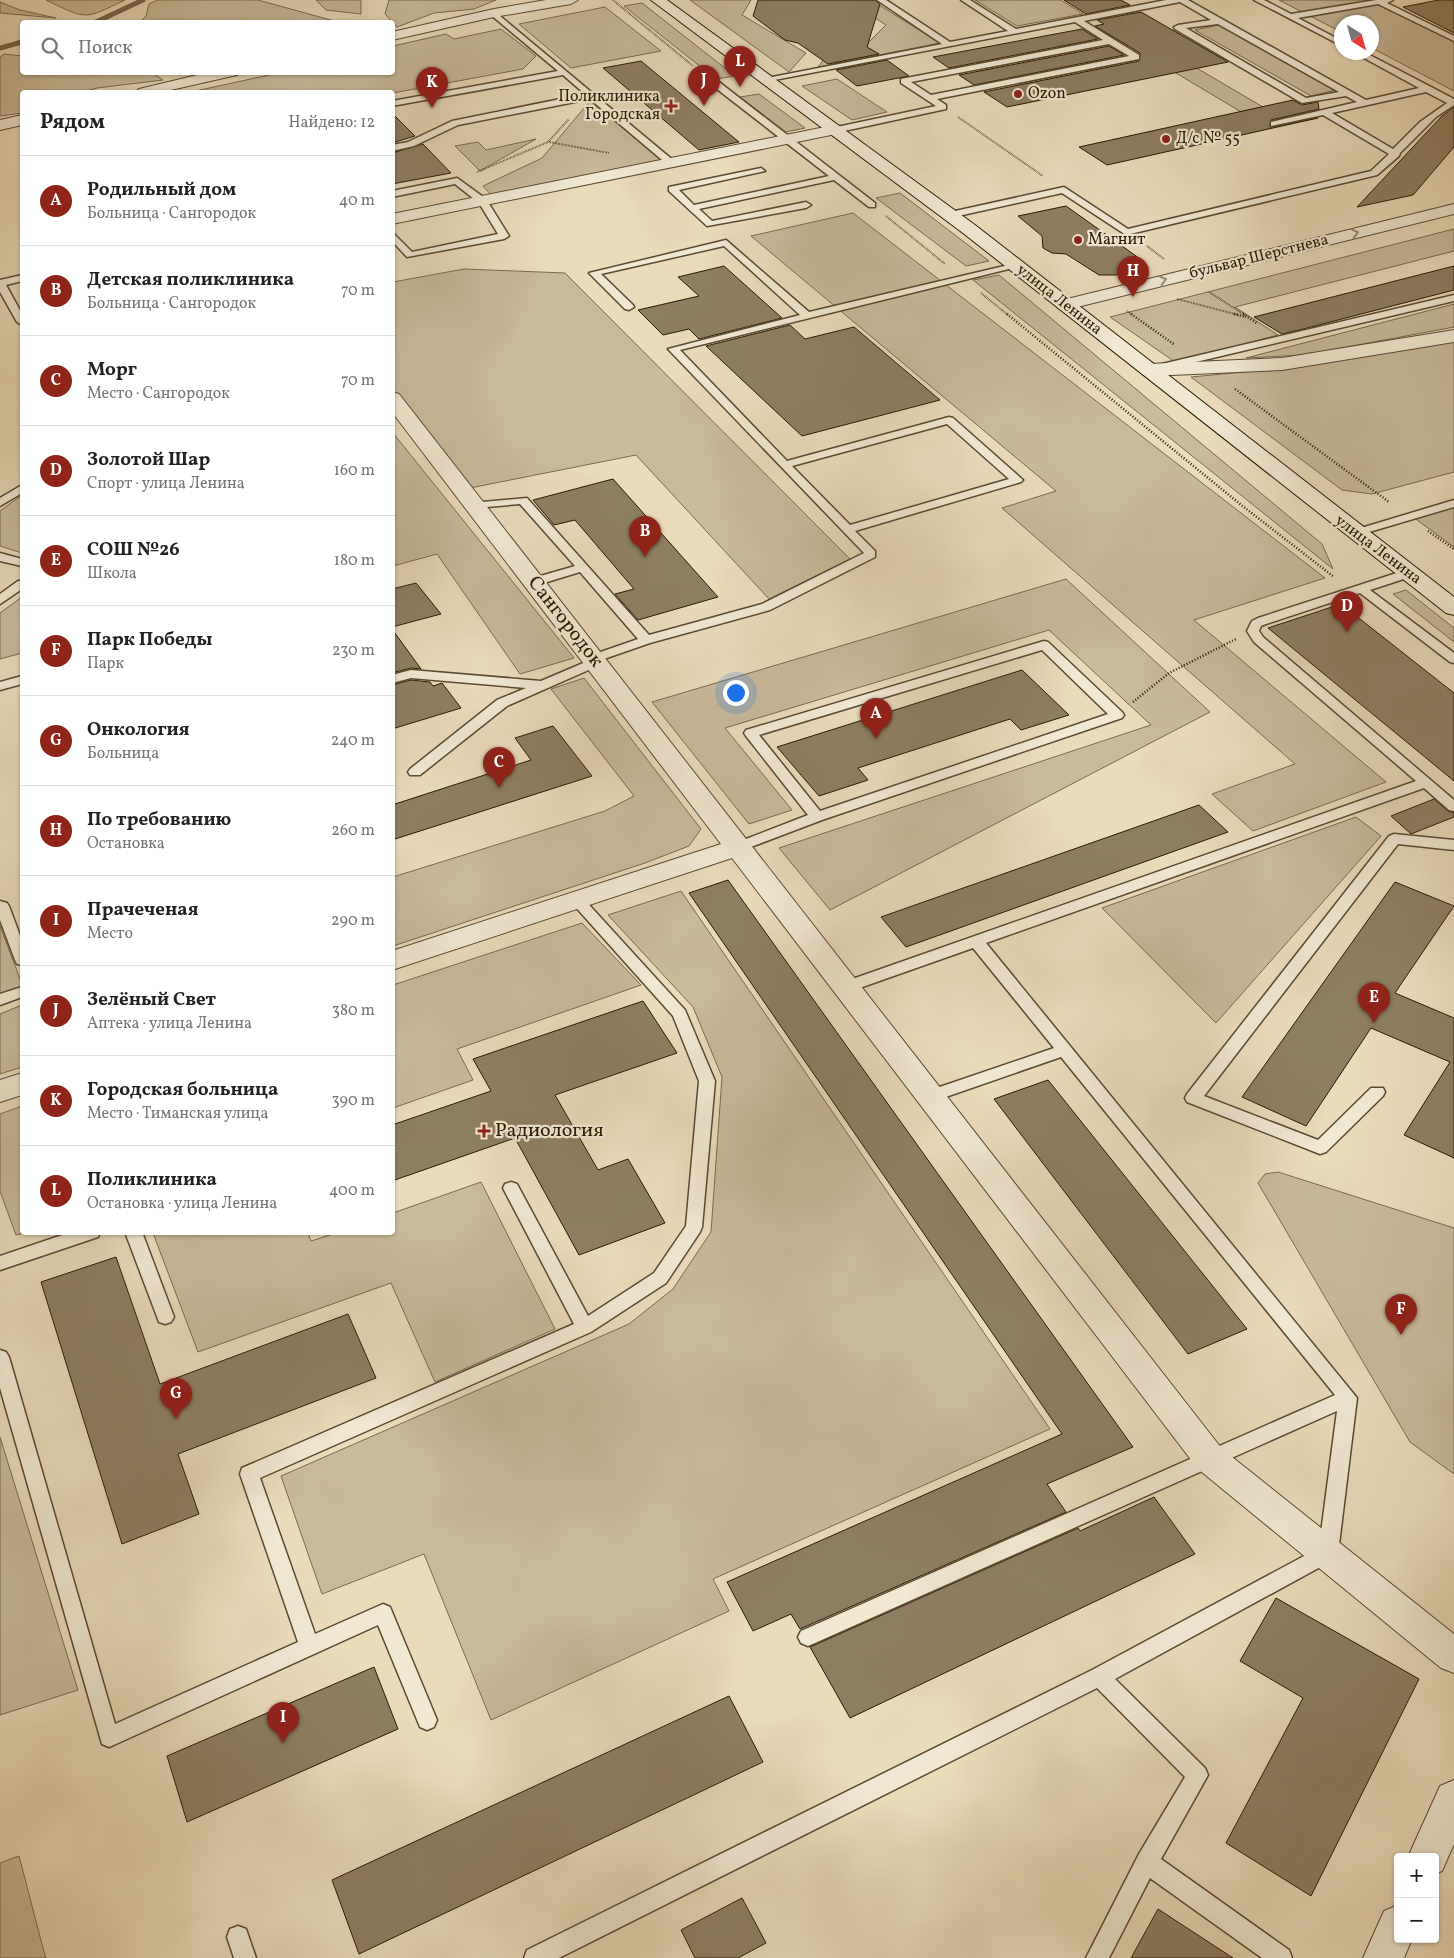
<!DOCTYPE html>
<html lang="ru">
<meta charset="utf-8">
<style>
body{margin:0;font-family:Vollkorn,serif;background:#f6f6f6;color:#222}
.controls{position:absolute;right:15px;bottom:15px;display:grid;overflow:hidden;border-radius:5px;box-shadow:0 1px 4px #0004}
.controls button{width:45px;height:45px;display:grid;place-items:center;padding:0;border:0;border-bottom:1px solid #e0e0e0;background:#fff;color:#222;font:25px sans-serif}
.compass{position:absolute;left:1334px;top:15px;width:45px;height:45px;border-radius:50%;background:#fff;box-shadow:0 1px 4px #0004;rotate:143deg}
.you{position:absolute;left:735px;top:692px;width:18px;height:18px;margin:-12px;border:4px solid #fff;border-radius:50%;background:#1a73e8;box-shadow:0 0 0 8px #1a73e833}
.badge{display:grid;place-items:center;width:32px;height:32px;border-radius:50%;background:#8f2418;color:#fff;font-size:16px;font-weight:700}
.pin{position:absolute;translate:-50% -41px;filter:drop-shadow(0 1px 2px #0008)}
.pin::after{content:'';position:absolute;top:26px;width:18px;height:15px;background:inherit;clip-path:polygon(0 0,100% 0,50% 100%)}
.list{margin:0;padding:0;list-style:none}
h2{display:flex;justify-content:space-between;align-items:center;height:65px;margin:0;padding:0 20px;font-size:21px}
h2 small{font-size:16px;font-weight:400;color:#767676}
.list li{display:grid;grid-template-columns:32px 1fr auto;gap:15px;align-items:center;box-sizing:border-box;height:90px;padding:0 20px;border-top:1px solid #e0e0e0}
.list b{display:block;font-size:19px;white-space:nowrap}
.list p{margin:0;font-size:16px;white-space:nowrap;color:#767676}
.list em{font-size:16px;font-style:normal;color:#767676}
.icon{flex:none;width:28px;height:28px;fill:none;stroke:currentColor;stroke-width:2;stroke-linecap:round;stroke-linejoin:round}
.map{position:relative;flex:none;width:1454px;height:1958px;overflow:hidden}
.search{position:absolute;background:#fff;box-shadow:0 1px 4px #0004;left:20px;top:20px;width:375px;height:55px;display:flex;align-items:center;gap:12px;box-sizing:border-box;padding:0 18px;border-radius:5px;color:#767676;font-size:19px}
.panel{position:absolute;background:#fff;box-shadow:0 1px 4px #0004;left:20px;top:90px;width:375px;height:1145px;border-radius:5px}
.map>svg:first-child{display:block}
.green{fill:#c9ba9a;stroke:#7a6a4e}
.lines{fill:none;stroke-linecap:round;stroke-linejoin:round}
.stream{stroke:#76664b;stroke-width:5}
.building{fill:#8e7e61;stroke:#2a1a02}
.service-casing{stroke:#5a4a30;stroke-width:3}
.minor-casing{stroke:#5a4a30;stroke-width:2}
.tertiary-casing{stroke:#5a4a30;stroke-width:2}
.secondary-casing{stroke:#2a1a02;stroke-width:2}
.path-far1{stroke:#2a1a02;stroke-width:2;stroke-dasharray:0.5 1;stroke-linecap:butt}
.path{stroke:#2a1a02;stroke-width:2.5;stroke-dasharray:1 2;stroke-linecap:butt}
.service{fill:#f1e8d2;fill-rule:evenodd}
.minor{fill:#f1e8d2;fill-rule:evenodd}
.tertiary{fill:#f1e8d2;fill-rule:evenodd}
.secondary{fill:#f1e8d2;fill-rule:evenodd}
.oneway{stroke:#978b74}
.poi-dot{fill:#8f2418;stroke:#f1e8d2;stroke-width:2}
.labels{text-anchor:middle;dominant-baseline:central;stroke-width:4.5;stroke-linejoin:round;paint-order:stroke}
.far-poi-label{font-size:16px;fill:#2a1a02;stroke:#f1e8d2;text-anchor:start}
.far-street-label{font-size:16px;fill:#2a1a02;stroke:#f1e8d2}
.street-label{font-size:20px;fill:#2a1a02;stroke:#f1e8d2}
.poi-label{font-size:20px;fill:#2a1a02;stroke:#f1e8d2;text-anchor:start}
</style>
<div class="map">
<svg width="1454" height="1958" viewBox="0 0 1454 1958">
<rect width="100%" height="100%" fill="#eadbb9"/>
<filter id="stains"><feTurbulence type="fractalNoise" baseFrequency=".004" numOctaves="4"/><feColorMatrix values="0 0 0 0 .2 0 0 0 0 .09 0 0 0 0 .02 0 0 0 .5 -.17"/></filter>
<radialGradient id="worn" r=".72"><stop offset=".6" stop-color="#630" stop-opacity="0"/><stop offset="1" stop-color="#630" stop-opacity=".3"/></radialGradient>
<g class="green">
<path d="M46,0H125C83,20 88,20 46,0Z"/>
<path d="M157,0H258L338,22H140L146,16L149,4Z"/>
<path d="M316,0H361V14L326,10Z"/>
<path d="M389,0H496L474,9L434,13L397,27L385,14Z"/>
<path d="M690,0H751L742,15L806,53L789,72Z"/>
<path d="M848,0H871L940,43L818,67L831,50L867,44L886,25Z"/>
<path d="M975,0H1061L1083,14L1017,26Z"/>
<path d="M1279,0H1370L1454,41V91L1372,48V22H1342L1341,32Z"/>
<path d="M0,2L20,10L56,18L0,13Z"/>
<path d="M642,3L735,76L716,79L624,6Z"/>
<path d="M605,7L661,51L571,68L519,24Z"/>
<path d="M1120,23L1280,117L1258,122L1099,27Z"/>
<path d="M1223,24L1340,89L1311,96L1195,30Z"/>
<path d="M501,29L536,56L523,69L393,93L191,92L278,73L392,72L393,46L446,34L454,39Z"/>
<path d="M4,54L22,56V72L152,73L163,80L97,88L84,92H22V113L0,116V57Z"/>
<path d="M837,79L887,112L852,120L802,86Z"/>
<path d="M759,94L805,128L786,132L740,97Z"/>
<path d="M590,101L665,162L493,197L483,186L542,158Z"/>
<path d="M536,139L480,171L455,146L478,142L486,150Z"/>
<path d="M900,193L989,261L966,266L876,198Z"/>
<path d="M853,213L1325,578L1194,620L1386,782L1253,831L1212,794L1295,764L1002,508L1056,491L751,236Z"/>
<path d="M1454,229V251L1235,307L1278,335L1175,362L1110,317Z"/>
<path d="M464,269L565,273L850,559L769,599L636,455L465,489L393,396V282Z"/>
<path d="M999,275L1322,544L1333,569L973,280Z"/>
<path d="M1454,304V327L1304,355L1246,358Z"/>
<path d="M1454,340V472L1372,494L1342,490L1191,377L1287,368Z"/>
<path d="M393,433L574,658L520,674L437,554L393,566Z"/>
<path d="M22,495V553L0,546V511Z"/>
<path d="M1454,505V547L1413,517Z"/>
<path d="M1066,579L1210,712L830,910L779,848L1151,725L1049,630L725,728L792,810L749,824L652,702Z"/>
<path d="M1406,590L1454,628V642L1393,594Z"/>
<path d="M22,597V653L0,659V613Z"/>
<path d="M584,678L701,829L689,846L645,863L393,946V877L605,811L634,796L551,689Z"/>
<path d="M1356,817L1381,836L1216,1023L1102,908Z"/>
<path d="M681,891L1050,1429L713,1579L729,1611L491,1720L424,1554L322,1594L281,1476L629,1324L673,1289L711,1232L722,1077L693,1007L608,915Z"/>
<path d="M582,923L641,985L457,1049L473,1080L393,1108V985Z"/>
<path d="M0,926L22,984V988L0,996Z"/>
<path d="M22,1005V1067L0,1074V1014Z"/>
<path d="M22,1106L24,1233L16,1235L0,1191V1114Z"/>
<path d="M1278,1172L1454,1228V1474L1410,1442L1258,1183L1265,1174Z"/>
<path d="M481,1182L555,1329L435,1382L391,1283L198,1352L153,1233H308L311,1241L336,1233L392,1232L393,1213Z"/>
<path d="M0,1437L78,1690L0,1715Z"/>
<path d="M19,1856L44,1952L46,1958H0V1863Z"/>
</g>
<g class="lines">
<g class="stream">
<path d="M96,22L143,0"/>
<path d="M0,48L22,42"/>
</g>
</g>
<g class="building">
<path d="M758,0H875L880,4L867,47L879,54L828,64L798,43L785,40L753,16Z"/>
<path d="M1064,0H1121L1130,5L1086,14Z"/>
<path d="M1439,0H1454V33L1403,7Z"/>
<path d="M1141,12L1228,62L1007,107L984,92L1139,61L1140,53L1095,26L1104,24L1097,20Z"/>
<path d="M1082,29L1098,39L949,68L933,57Z"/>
<path d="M1109,46L1124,55L974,85L959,75Z"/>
<path d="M887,60L909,76L857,86L836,70Z"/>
<path d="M641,61L739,142L699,150L603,68Z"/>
<path d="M1293,100L1302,105L1318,102L1319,109L1271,120L1270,127L1318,118L1107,165L1079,147Z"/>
<path d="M1454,107V147L1419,188L1413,195L1357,207L1442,116Z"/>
<path d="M392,113L415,136L392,143Z"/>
<path d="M423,144L451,173L392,184V153Z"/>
<path d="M1066,206L1118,243L1140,259L1116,275H1099L1066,254L1052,253L1043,248L1042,236L1018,216Z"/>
<path d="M724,266L782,318L699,339L689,329L663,335L638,310L699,296L678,277Z"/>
<path d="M1454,266V290L1307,328L1282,334L1254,317Z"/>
<path d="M790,325L805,339L854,327L940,400L802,436L706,346Z"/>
<path d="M613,479L718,597L638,620L615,594L634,589L575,520L554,525L533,500Z"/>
<path d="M416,583L441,614L392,627V589Z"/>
<path d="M1341,604L1454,693V781L1268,628Z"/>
<path d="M392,629L421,669L411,668L392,673Z"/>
<path d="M1022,670L1069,715L1021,730L1010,719L858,768L868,780L819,796L777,747Z"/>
<path d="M411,680L430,682L433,686L442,683L461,708L392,729V685Z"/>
<path d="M553,726L592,776L392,840V805L531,760L515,738Z"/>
<path d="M1434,799L1448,811L1454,813V817L1411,834L1391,816Z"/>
<path d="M1199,805L1228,832L906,947L881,917Z"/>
<path d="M728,880L1133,1447L1047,1484L1066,1512L800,1629L791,1614L753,1631L727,1582L1062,1434L689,893Z"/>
<path d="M1395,882L1454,906L1395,993L1454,1018V1158L1404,1135L1450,1062L1371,1028L1306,1126L1242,1097Z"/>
<path d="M643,1001L677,1053L555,1095L598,1170L628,1159L665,1223L579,1255L515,1138L392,1181V1125L491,1091L473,1059Z"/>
<path d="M1048,1080L1247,1329L1188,1354L994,1099Z"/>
<path d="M116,1257L160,1384L348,1314L376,1378L178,1454L199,1514L122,1544L41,1282Z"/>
<path d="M1154,1497L1195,1554L850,1718L810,1647L1078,1528L1080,1531Z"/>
<path d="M1276,1598L1419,1679L1311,1896L1226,1843L1303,1698L1240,1661Z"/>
<path d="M374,1667L398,1729L187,1822L167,1756Z"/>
<path d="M729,1696L763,1762L359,1954L332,1880Z"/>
<path d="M742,1898L766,1943L738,1958H695L681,1930Z"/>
<path d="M1158,1909L1233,1958H1131Z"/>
</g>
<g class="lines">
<defs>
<g id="service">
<path d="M877,0H886L950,42L1008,31L961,0H970L1016,29L1166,0H1188L1366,100L1419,88L1353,52H1364L1454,99V105L1436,117L1400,153L1399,156L1377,175L1126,235L1062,193L949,218L944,215L946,213L1064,187L1128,229L1371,171L1389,154L1323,115L1271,126V122L1357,102L1346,96L1302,103L1175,29L1174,27L1178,25L1211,20L1180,2L1084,21L1139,55V59L937,99L946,105V109L835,133L831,130L832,128L936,106L901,83V79L1103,40L1075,22L764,82L763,80L767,78L942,44ZM1218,24L1339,92L1306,98L1186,28ZM1109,44L1129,56L931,95L911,82ZM1426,92L1447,103L1420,122L1393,149L1332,113Z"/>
<path d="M1254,0H1264L1291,14L1376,0H1393L1387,3L1454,36V41L1378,4L1298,18L1342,41V46Z"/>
<path d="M494,11L674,161V165H668L590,99L458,125L414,146L392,151V145L408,142L452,121L585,94L563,75L392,106V101L558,71L491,15L490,13Z"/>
<path d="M704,75H710L875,203V207H869L834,180L699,209L712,221L806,202L811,205L806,208L707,226L669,191V187L761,168L765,171L679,190L694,205L829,176L704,79Z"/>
<path d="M457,178L486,199L509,236L504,239L407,257L392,241V232L412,252L498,234L479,203L455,184L392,197V191Z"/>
<path d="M726,240L809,312L1017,263V267L680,350L787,461L949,417L953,418L1023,480L1021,482L855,531L875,551V557L770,610L650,643L601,660L600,665L507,706L420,775H410L408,772L410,769L497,700L526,688L411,678L392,683V675L411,670L541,681L588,661L589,656L638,639L580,572L534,586L530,585L528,582L530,579L575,566L520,504L475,508L469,505L471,503L527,498L649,635L762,604L864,553L668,349L800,315L724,246L601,274L633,305L634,307L629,310L625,309L589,273ZM947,424L1009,479L850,525L792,466Z"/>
<path d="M22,275V281L6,285L22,314V325L17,322L0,292V280Z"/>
<path d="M1454,295V301L1162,370L1157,367L1162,364Z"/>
<path d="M22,485V493L0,506V498Z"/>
<path d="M1454,500V507L1359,535L1355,537L1349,533L1351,531Z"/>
<path d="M0,553L22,559V566L0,561Z"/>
<path d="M1409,569L1415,573L1413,576L1370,590L1454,653V663L1450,662L1360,593L1266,624L1261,626L1259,631L1263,637L1454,800V811L1449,810L1424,788L986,943L1357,1398L1338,1553L1335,1559L1115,1679L1205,1768L1208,1775L1161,1859L1289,1950L1292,1958H1262L1150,1878L1109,1958H1086L1139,1854L1185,1777L1097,1688L559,1958H524L527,1950L1092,1670L1319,1548L1337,1411L815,1643L808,1646L801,1643L798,1637L801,1631L1335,1395L1061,1057L937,1100H925L923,1096L925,1092L1054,1048L973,948L851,991H841L838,987L841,983L1416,781L1254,642L1247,631L1252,621L1258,618Z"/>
<path d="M18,581H22V589L0,604V594Z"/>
<path d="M1044,641L1048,642L1122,712L1124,715L1122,718L822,820L743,850H733L731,847L733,844L808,815L746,736L744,733L746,730ZM1042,650L1108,714L820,811L759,735Z"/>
<path d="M22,676V684L0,690V682Z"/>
<path d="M1394,834L1454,840V850L1398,844L1204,1096L1318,1140L1371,1088H1383L1385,1092L1383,1096L1326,1152L1320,1154L1187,1102L1185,1098L1187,1094L1389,836Z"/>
<path d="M577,895L582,897L685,1010L715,1081L702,1227L700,1232L666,1283L591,1332L260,1478L315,1634L383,1604L390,1607L437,1720L434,1727L427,1730L420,1727L378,1625L116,1744L109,1747L102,1744L0,1388V1350L6,1352L9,1357L115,1724L298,1642L240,1474L242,1468L574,1324L503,1188L505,1184L511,1182L517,1184L588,1316L654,1273L686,1226L699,1081L673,1016L572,903L570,900Z"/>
<path d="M0,901L7,903L9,906L22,941V965L17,964L15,960L0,920Z"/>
<path d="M22,987V997L0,1005V994Z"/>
<path d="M71,1232H100L98,1237L0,1270V1256Z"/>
<path d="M125,1232H142L174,1317L171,1322L165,1324L159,1322Z"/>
<path d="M238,1926L246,1929L256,1958H234L227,1937L230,1929Z"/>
</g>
<g id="minor">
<path d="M835,125L841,127L843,130L841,133L392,224V214Z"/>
<path d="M392,392L399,394L1222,1449L1454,1634V1673L1441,1668L1198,1469L732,858L392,970V951L721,844L392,412Z"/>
<path d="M22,1073V1095L0,1102V1080Z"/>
</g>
<g id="tertiary">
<path d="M546,0H578L571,4L494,17L392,40V32L494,9Z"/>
<path d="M210,72H239L237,75L162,92H136L139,89Z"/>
<path d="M22,115V125L0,130V120Z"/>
<path d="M1454,204V214L1065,310L1059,309L1056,305L1059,301Z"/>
<path d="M1454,330V342L1282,370L1149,376L1142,374L1139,370L1142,366L1149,364L1282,358Z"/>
<path d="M1454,1780V1844L1442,1871L1435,1874V1857H1408L1440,1786Z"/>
<path d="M1398,1905V1939H1412L1404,1958H1363L1384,1911Z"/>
</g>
<path id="secondary" d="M651,0H667L975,225L1454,597V615L1446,613L963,233Z"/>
</defs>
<use href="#service" class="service-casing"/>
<use href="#minor" class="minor-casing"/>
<use href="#tertiary" class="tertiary-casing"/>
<use href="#secondary" class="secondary-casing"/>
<g class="path-far1">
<path d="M613,0L693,66"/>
<path d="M958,117L1043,176"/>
<path d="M549,142L609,153"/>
<path d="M477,172L548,142L569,119"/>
<path d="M886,216L945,264"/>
<path d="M1147,246L1164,259"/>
<path d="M1209,292L1245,315"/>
<path d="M981,293L1008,315"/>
<path d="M1177,299L1239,315"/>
<path d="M1127,311L1133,315"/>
</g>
<g class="path">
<path d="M1007,314L1240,504L1334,577"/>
<path d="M1131,314L1175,345"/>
<path d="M1234,314L1246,317"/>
<path d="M1243,314L1258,324"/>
<path d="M1235,389L1389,502"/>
<path d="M1428,531L1454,549"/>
<path d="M1133,702L1169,673L1236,639"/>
</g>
<use href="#service" class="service"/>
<use href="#minor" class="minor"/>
<use href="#tertiary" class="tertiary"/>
<use href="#secondary" class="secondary"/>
</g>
<defs><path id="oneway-chevron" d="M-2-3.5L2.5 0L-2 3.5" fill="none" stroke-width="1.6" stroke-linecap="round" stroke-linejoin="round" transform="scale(1.25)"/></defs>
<g class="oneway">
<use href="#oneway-chevron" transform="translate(1355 233) rotate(-14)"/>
<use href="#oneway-chevron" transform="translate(1163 280) rotate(-14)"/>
</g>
<g class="poi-dot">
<circle cx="1018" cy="94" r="5"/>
<path d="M668.5 98.5h5v5h5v5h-5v5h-5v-5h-5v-5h5z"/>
<circle cx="1166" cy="139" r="5"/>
<circle cx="1078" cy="240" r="5"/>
<path d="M481.5 1123.5h5v5h5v5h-5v5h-5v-5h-5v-5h5z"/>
</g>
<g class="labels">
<g class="far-poi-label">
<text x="1028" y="94">Ozon</text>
<text x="660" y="97" text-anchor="end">Поликлиника<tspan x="660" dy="18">Городская</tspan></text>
<text x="1176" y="139">Д/с № 55</text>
<text x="1088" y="240">Магнит</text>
</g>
<g class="far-street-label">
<text transform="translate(1259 257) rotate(-14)">бульвар Шерстнева</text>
<text transform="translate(1059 300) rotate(38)">улица Ленина</text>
<text transform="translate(1378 550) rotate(37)">улица Ленина</text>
</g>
<g class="street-label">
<text transform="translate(565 622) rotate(52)">Сангородок</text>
</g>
<g class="poi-label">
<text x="495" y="1131">Радиология</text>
</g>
</g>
<rect width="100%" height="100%" filter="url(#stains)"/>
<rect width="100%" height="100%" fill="url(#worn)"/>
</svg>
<div class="controls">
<button>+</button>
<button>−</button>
</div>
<svg class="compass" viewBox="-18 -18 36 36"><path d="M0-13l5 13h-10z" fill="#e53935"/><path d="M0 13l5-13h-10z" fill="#767676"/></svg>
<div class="you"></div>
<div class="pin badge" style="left:876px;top:739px">A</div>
<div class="pin badge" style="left:645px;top:557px">B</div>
<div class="pin badge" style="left:499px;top:788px">C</div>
<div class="pin badge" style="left:1347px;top:632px">D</div>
<div class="pin badge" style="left:1374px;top:1023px">E</div>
<div class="pin badge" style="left:1401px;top:1335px">F</div>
<div class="pin badge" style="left:176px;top:1419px">G</div>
<div class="pin badge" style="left:1133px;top:297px">H</div>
<div class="pin badge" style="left:283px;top:1743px">I</div>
<div class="pin badge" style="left:704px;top:106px">J</div>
<div class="pin badge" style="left:432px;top:108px">K</div>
<div class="pin badge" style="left:740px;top:87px">L</div>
<div class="search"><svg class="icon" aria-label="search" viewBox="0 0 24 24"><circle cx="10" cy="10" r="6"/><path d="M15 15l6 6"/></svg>Поиск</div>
<section class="panel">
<h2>Рядом<small>Найдено: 12</small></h2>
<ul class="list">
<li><span class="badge">A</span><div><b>Родильный дом</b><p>Больница · Сангородок</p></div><em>40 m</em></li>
<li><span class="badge">B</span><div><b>Детская поликлиника</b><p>Больница · Сангородок</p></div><em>70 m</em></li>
<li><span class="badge">C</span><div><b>Морг</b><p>Место · Сангородок</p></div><em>70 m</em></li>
<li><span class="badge">D</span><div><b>Золотой Шар</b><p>Спорт · улица Ленина</p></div><em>160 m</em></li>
<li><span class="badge">E</span><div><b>СОШ №26</b><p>Школа</p></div><em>180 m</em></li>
<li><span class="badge">F</span><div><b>Парк Победы</b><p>Парк</p></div><em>230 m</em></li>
<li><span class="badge">G</span><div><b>Онкология</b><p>Больница</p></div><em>240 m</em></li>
<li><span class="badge">H</span><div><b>По требованию</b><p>Остановка</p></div><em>260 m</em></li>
<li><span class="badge">I</span><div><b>Прачеченая</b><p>Место</p></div><em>290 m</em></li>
<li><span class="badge">J</span><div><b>Зелёный Свет</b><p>Аптека · улица Ленина</p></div><em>380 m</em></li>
<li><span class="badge">K</span><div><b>Городская больница</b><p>Место · Тиманская улица</p></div><em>390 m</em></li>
<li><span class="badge">L</span><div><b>Поликлиника</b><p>Остановка · улица Ленина</p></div><em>400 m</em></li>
</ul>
</section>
</div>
